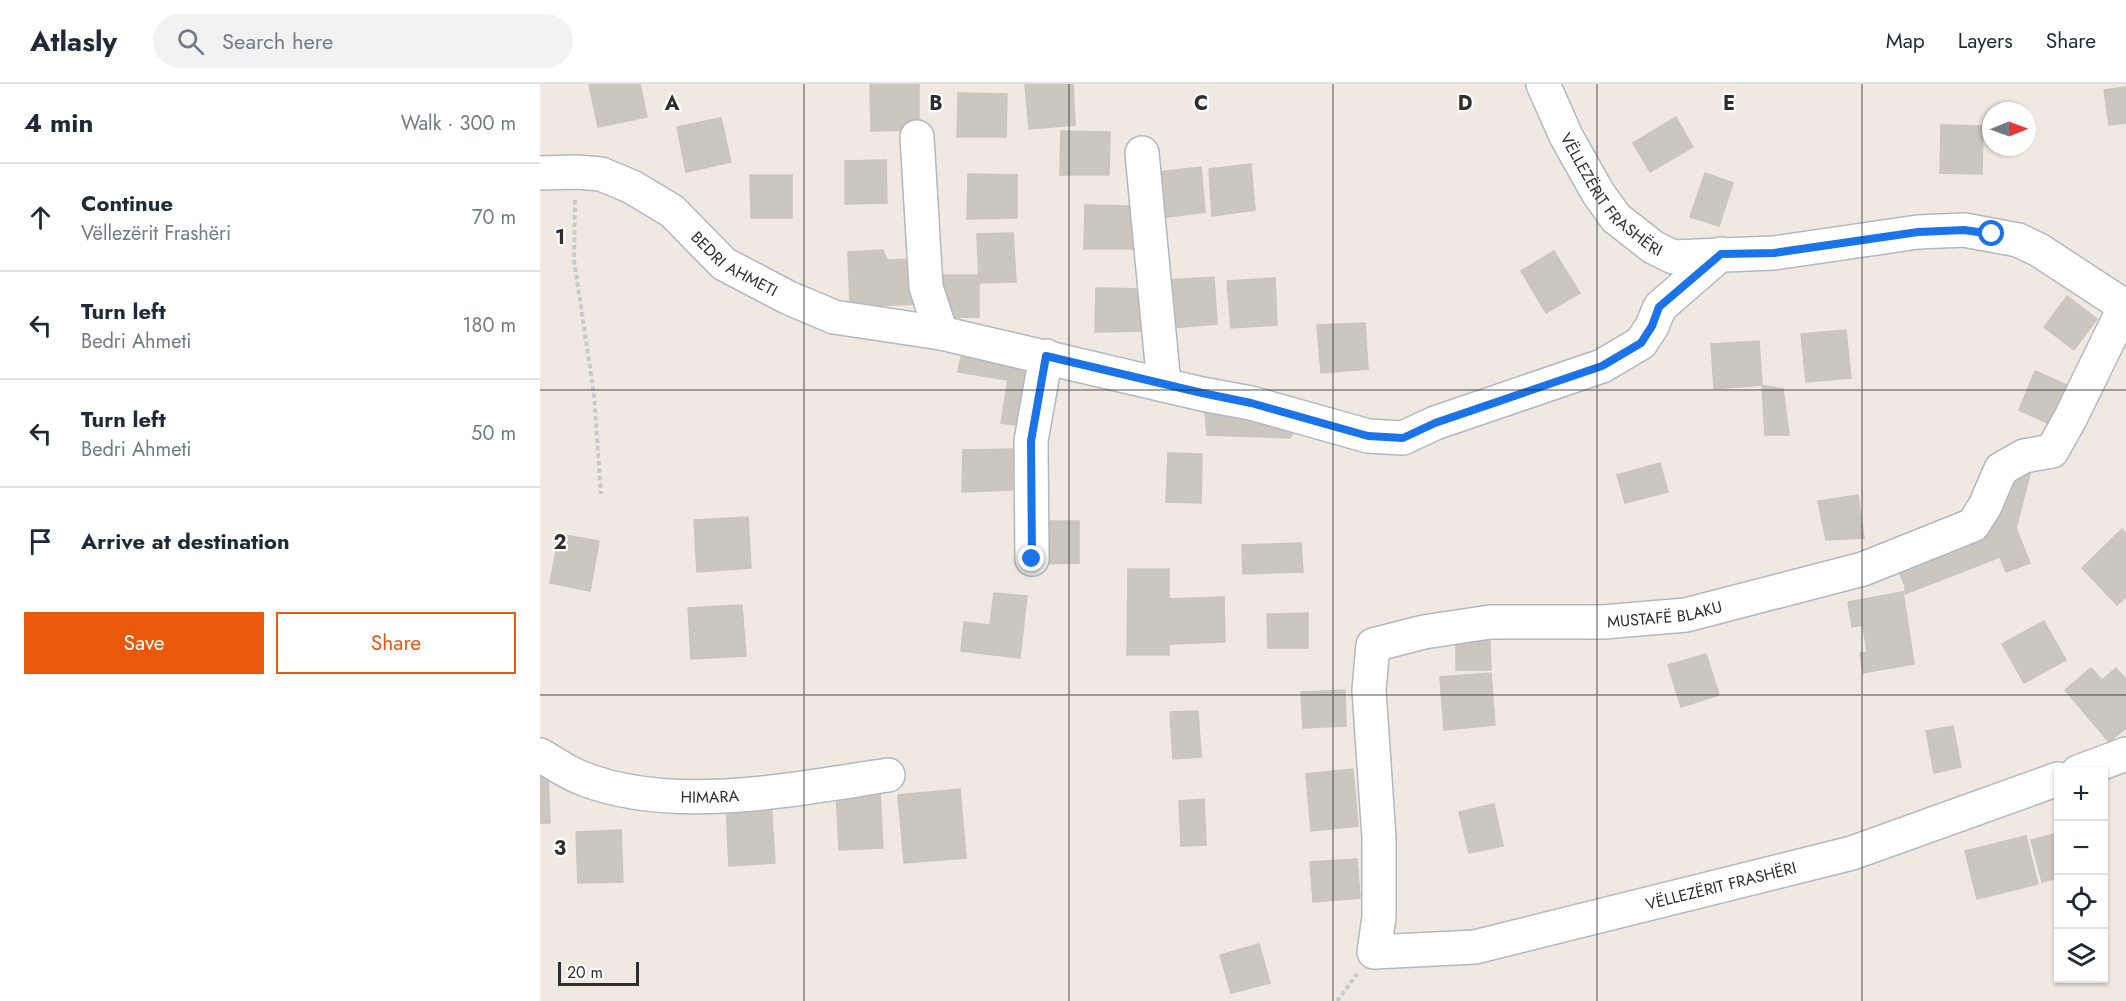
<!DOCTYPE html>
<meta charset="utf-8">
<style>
body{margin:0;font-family:Jost,sans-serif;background:#f2f2f3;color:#1f2937}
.controls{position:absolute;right:18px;bottom:18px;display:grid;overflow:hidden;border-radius:0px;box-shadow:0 2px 4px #0004}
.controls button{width:54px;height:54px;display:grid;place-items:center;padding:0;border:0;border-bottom:2px solid #e0e1e3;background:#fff;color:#1f2937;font:30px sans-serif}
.compass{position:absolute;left:1442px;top:18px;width:54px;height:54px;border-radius:50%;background:#fff;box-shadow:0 2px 4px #0004;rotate:89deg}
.scale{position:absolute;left:18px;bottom:15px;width:81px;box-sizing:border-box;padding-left:6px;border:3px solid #2e2e2e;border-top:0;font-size:16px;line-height:21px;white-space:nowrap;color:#2e2e2e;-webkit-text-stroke:4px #fff;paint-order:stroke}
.stop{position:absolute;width:18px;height:18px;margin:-14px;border:4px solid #1a73e8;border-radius:50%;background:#fff}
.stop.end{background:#1a73e8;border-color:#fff;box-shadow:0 2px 6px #0008}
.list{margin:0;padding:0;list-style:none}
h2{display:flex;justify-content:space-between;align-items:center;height:78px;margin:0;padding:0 24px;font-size:26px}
h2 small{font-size:20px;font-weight:400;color:#747a83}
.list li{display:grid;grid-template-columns:39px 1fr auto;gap:18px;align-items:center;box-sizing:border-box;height:108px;padding:0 24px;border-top:2px solid #e0e1e3}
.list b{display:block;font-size:22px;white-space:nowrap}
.list p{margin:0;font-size:20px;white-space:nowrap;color:#747a83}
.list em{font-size:20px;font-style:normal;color:#747a83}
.actions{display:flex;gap:12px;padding:18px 24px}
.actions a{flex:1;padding:14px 0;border:2px solid #ea580c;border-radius:0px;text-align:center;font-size:21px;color:#ea580c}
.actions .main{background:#ea580c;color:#fff}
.icon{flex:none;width:33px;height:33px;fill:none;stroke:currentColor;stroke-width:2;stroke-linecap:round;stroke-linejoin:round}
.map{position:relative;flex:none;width:1586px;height:917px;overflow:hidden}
header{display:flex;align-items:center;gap:36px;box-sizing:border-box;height:84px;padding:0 30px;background:#fff;border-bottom:2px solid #e0e1e3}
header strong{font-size:28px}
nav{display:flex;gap:33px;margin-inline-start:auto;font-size:21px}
.search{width:420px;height:54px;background:#f2f2f3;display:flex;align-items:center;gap:15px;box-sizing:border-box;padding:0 21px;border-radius:33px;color:#747a83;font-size:22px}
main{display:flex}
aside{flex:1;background:#fff}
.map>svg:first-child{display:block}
.building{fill:#cbc7bf;stroke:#cbc5ba;stroke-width:1.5}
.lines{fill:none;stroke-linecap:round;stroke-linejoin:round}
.street-casing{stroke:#b4b7c1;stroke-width:36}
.secondary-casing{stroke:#b4b7c1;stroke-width:36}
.path{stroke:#c9c9c9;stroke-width:4;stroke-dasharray:4.5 3;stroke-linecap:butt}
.street{stroke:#fff;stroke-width:33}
.secondary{stroke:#fff;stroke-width:33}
.route{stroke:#1a73e8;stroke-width:8}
.grid{fill:none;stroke:#2e2e2e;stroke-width:1.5;stroke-opacity:0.55}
.labels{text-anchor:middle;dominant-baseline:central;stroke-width:4.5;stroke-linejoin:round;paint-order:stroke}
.street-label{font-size:16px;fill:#2e2e2e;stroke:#fff}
.grid-label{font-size:20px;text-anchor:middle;font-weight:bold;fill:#2e2e2e;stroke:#fff;stroke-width:4.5;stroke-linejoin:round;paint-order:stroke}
</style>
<header>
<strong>Atlasly</strong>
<div class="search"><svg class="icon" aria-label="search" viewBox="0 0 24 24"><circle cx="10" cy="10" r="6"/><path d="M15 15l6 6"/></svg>Search here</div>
<nav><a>Map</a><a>Layers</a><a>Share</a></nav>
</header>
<main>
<aside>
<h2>4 min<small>Walk · 300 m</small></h2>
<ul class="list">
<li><svg class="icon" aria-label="ahead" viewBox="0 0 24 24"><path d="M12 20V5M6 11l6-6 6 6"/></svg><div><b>Continue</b><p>Vëllezërit Frashëri</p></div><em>70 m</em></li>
<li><svg class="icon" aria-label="left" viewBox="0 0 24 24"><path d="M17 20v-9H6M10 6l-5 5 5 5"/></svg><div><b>Turn left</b><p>Bedri Ahmeti</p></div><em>180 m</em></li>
<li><svg class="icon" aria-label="left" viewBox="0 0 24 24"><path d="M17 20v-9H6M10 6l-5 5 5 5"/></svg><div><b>Turn left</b><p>Bedri Ahmeti</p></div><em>50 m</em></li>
<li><svg class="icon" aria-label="arrive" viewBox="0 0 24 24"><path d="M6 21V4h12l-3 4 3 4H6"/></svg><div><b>Arrive at destination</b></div></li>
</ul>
<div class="actions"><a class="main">Save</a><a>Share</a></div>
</aside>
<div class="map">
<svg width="1586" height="917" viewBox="0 0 1586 917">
<rect width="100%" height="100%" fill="#efe9e1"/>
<g class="building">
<path d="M49,0H100L107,33L58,43Z"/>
<path d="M330,0H379V46L331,47Z"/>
<path d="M485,0H533L535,41L489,45Z"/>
<path d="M1586,3V39L1569,41L1564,6Z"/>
<path d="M418,9L467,10L466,53H417Z"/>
<path d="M1136,33L1153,63L1110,88L1093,59Z"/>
<path d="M181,34L191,78L146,88L137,43Z"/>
<path d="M1401,41L1443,42L1442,90L1400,89Z"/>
<path d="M521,47L570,48L569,91H520Z"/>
<path d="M346,76L347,119L305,120V77Z"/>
<path d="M711,80L715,126L672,132L669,85Z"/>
<path d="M661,83L665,128L621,134L619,88Z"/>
<path d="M1165,89L1193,99L1179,142L1150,133Z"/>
<path d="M428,90L477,91V134L427,135Z"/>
<path d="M210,91H252V134H211Z"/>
<path d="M545,121L594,122V165H544Z"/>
<path d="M473,149L476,198L439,199L437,150Z"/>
<path d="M343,166L347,176L377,175L379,220L310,223L308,168Z"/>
<path d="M1014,167L1040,209L1006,229L981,187Z"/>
<path d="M397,191H439V233L398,234Z"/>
<path d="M674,193L677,240L631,244L627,196Z"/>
<path d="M735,194L737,241L691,244L687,197Z"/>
<path d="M556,204L605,205V247L555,248Z"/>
<path d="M1527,212L1557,235L1534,266L1504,243Z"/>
<path d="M825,239L828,285L781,289L777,241Z"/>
<path d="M1306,246L1311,294L1266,298L1261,250Z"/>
<path d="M1219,257L1222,301L1174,305L1171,260Z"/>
<path d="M422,267L494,278L484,342L461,339L468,296L418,288Z"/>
<path d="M1495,287L1531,303L1514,342L1479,326Z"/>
<path d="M1222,301L1243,305L1249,351H1225Z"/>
<path d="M665,327L759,338L750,354L667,351Z"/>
<path d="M474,365L472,406L422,408L423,366Z"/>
<path d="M628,369L662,370L661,419L626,418Z"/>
<path d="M1120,379L1128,408L1085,419L1077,391Z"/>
<path d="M1493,379L1476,444L1490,479L1466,488L1460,473L1365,510V502L1356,480L1456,439L1465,391Z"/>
<path d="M1318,411L1324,454L1286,456L1278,417Z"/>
<path d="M208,433L211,484L157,488L154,436Z"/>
<path d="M497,437H539V479L498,480Z"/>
<path d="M1582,445L1586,449V513L1577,521L1542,484Z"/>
<path d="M19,450L59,457L50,507L10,499Z"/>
<path d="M761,459L763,488L703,490L702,461Z"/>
<path d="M588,485H629V571H587Z"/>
<path d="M1363,508L1374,580L1323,589L1320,569L1327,568L1323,541L1312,543L1308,518Z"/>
<path d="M454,509L487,512L480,574L421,567L424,538L450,541Z"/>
<path d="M684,513L685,558L630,560L628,515Z"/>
<path d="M202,521L206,572L151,575L148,524Z"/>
<path d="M768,529V564H728L727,530Z"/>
<path d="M1504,537L1526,576L1484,599L1462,560Z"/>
<path d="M950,555L951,586H916V556Z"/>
<path d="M1166,570L1179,611L1141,623L1128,581Z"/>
<path d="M1551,584L1562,596L1576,584L1586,595V644L1569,658L1525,606Z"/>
<path d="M951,589L955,641L904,646L900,593Z"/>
<path d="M805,606L806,642L763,644L761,608Z"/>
<path d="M658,627L661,673L633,675L630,628Z"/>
<path d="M1413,642L1421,683L1394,689L1386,647Z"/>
<path d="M813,685L818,742L771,747L766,690Z"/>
<path d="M0,692H8L10,739H0Z"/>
<path d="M420,705L426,774L364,779L358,711Z"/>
<path d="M340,706L343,764L299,766L296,708Z"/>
<path d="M664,715L666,761L641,762L639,717Z"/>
<path d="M231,719L235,779L189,782L186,721Z"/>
<path d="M954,720L963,762L929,769L919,728Z"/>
<path d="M81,746L83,798L38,799L36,748Z"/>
<path d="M1518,749V794L1502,798L1491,756Z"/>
<path d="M1486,752L1498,800L1437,815L1425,767Z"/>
<path d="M817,775L820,814L773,818L770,778Z"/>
<path d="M719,860L730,899L691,909L680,871Z"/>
</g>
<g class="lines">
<defs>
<g id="street">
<path d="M377,53L386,203L401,249"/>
<path d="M602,69L624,301"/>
<path id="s1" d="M0,89L36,88L61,90L92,103L132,127L184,180L249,214L294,233L401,249L662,310L711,319L828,352L863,354L895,339L1062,282L1101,259L1112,242L1120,223L1181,170"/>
<path d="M492,475L491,357L506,272"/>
<path id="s2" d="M0,671C14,679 29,690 44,695C135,730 255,705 348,691"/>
<path d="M1538,688L1586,670"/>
<path id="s3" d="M1518,695L1312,769L935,863L834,868L839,833V754L829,606L833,561L884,548L950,538H1063L1146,531L1323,485L1433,441L1445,422L1461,385L1484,372L1512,367L1531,333L1585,222"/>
</g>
<g id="secondary">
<path id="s4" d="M1003,0L1026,52L1058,109L1076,134L1113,163L1133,173L1234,169L1378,148L1424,146L1478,156L1499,166L1586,223"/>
</g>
</defs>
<use href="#street" class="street-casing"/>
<use href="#secondary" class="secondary-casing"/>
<g class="path">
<path d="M35,116L34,176L54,311L61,410"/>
<path d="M797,917L817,890"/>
</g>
<use href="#street" class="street"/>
<use href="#secondary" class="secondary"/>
</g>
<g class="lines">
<path class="route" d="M492,475L491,357L506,272L662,309L711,319L828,352L863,354L895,339L1062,282L1101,259L1112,242L1119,223L1181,170L1234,169L1378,148L1424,146L1452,150"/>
</g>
<path class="grid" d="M264,0V917M529,0V917M793,0V917M1057,0V917M1322,0V917M0,306H1586M0,611H1586"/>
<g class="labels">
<g class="street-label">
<text stroke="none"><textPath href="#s4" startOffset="132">VËLLEZËRIT FRASHËRI</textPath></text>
<text stroke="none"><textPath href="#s1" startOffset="224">BEDRI AHMETI</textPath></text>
<text stroke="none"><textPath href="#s3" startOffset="1311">MUSTAFË BLAKU</textPath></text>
<text stroke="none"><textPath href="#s2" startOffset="178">HIMARA</textPath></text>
<text transform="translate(1181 802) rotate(-14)">VËLLEZËRIT FRASHËRI</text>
</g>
</g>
<g class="grid-label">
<text x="132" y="26">A</text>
<text x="396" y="26">B</text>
<text x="661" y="26">C</text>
<text x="925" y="26">D</text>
<text x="1189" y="26">E</text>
<text x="20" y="160">1</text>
<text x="20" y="465">2</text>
<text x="20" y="771">3</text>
</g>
</svg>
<div class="controls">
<button>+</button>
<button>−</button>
<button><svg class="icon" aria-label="locate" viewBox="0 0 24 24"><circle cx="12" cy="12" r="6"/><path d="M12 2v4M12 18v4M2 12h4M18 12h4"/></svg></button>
<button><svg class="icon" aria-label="layers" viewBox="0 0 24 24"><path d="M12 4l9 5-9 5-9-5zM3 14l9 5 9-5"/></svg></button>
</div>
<svg class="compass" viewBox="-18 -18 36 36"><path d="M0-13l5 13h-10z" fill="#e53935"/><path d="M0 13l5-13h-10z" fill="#747a83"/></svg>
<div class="scale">20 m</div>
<div class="stop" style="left:1452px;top:150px"></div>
<div class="stop end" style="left:492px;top:475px"></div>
</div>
</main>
